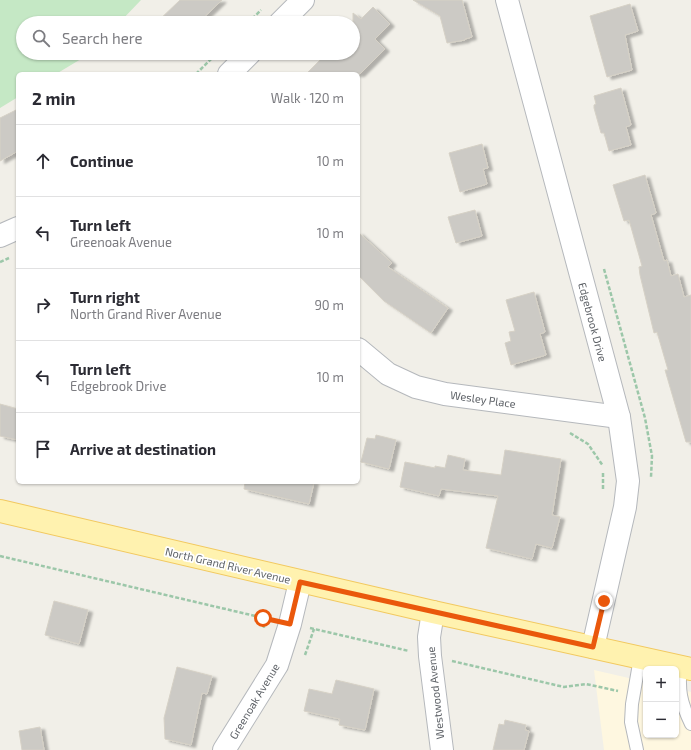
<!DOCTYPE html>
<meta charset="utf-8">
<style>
body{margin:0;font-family:"Exo 2",sans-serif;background:#f7f7f7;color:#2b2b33}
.controls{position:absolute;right:12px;bottom:12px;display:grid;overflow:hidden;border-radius:6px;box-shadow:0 1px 3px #0004}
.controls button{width:36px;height:36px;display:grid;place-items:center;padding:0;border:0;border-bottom:1px solid #e1e1e2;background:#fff;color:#2b2b33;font:20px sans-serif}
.stop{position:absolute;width:12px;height:12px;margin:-9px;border:3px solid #ea580c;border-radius:50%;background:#fff}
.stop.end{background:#ea580c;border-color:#fff;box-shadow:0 1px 4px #0008}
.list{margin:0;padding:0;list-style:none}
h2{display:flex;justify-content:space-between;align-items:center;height:52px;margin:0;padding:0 16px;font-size:17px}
h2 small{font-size:13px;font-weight:400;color:#7c7c81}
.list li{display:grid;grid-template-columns:26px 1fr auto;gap:12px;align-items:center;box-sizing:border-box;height:72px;padding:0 16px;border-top:1px solid #e1e1e2}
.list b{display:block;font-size:15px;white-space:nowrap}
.list p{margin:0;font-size:13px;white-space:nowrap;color:#7c7c81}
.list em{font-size:13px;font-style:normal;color:#7c7c81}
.icon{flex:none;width:22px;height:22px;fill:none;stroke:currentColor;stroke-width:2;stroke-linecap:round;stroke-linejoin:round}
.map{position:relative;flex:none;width:691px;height:750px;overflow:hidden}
.search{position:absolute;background:#fff;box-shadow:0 1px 3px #0004;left:16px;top:16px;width:344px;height:44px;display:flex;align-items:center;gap:10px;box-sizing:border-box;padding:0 14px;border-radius:22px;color:#7c7c81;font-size:15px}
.panel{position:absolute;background:#fff;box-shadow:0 1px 3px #0004;left:16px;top:72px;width:344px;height:412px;border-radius:6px}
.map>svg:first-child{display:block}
.commercial{fill:#fef7e0}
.green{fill:#c5e8c5}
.building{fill:#cccac5;stroke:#d6d1c6;filter:url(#shadow)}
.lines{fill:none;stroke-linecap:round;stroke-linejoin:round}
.lane-casing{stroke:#b5b8bc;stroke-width:14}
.street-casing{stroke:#b5b8bc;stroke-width:24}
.primary-casing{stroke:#f2c960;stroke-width:24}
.path{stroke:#9cc7a9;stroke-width:2.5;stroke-dasharray:4 2;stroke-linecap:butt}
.lane{stroke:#fff;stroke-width:12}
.street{stroke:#fff;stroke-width:22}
.primary{stroke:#fff2af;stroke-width:22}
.route{stroke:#ea580c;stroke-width:5}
.labels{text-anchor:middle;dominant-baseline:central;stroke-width:3.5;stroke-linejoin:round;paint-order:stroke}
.street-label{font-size:11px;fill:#5f6368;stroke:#fff}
</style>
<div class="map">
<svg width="691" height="750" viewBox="0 0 691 750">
<defs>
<filter id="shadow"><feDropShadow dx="4.5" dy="2.5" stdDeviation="1" flood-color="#0004"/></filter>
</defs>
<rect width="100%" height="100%" fill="#f1efe8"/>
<path class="commercial" d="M594,670L646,682V735H676V688L691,692V750H604Z"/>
<path class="green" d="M0,0H141L119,23H23V53H91L56,74H18V97L0,108Z"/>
<g class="building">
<path d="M180,0H222L198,23H156Z"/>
<path d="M413,0H462L472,37L465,39V40L447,43L440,16Z"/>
<path d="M630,4L638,31L625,35L632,70L607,77L590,16Z"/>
<path d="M373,7L390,24L375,39L385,49L360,74H306L327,53H353V13L361,19Z"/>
<path d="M621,88L631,125L626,127L631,145L609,151L604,133H601L594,108V105L596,104L594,96Z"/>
<path d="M18,109V151L0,161V118Z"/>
<path d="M482,144L488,168L483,169L487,184L460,192L449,153Z"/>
<path d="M645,175L656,213L651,215L664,261L667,260L671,276L678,274L684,297L691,295V442H686L665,370H668L657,332L654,333L640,275L639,267L642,266L629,220L624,221L613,185Z"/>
<path d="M475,210L482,236L456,243L448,217Z"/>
<path d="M358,232L392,263L388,267L448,308L431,333L384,301L358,275Z"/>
<path d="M534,292L545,332L540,334L546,355L511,365L505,343L511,341L509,332L515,331L506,300Z"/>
<path d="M0,404L18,409V440L0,436Z"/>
<path d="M376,435L396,440L389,469L361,462L367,438L375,439Z"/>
<path d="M505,450L561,459L552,515L560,517L552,548L536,544L532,559L486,548L498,496L441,489L439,496L400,487L405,462L435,468V466L445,468L448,455L465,459L463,470L501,475Z"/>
<path d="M245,482H314L309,504L244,489Z"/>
<path d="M54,601L88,610L79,644L45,635Z"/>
<path d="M177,667L212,676L207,694L202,693L191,745L165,739L164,718Z"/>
<path d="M336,680L374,689L365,730L339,725L340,719L304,711L309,689L332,694Z"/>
<path d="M505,720L526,725L525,730L529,731L524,750H493L499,724L504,725Z"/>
<path d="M40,727L44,750H22L19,731Z"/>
</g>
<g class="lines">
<defs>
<g id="lane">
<path d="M681,666C678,690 681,703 691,724"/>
<path d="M637,750L631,722L632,704L640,658"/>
</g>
<g id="street">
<path d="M507,0L619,417L628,481L625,507L593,647"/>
<path d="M280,23L303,0"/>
<path d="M229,74L250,53"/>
<path d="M0,236L18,228"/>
<path d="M358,349L388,374L416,387L445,394L619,417"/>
<path d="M433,612L429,637L430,656L442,750"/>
<path d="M224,750L277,665L290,624L300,582"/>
</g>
<path id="primary" d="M0,511L433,612L691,669"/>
</defs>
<use href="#lane" class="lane-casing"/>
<use href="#street" class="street-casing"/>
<use href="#primary" class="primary-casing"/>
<g class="path">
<path d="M248,23L261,10"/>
<path d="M196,74L211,59"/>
<path d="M0,262L9,258"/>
<path d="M604,269L645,418L652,456L651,477"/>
<path d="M570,433L588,444L603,466"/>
<path d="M603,473V490"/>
<path d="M0,556L268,619"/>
<path d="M263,618L264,628"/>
<path d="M310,628L409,651"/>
<path d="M305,655L314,629"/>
<path d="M452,661L564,687L586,684L618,691"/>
</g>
<use href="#lane" class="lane"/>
<use href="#street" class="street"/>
<use href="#primary" class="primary"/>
</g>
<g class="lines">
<path class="route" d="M263,618L290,624L300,582L593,647L604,601"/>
</g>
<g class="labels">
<g class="street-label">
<text transform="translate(593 322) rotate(75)">Edgebrook Drive</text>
<text transform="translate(483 399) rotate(8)">Wesley Place</text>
<text transform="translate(228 565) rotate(13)">North Grand River Avenue</text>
<text transform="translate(435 693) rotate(-96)">Westwood Avenue</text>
<text transform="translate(254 701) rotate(-59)">Greenoak Avenue</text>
</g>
</g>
</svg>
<div class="controls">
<button>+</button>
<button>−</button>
</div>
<div class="stop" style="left:263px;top:618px"></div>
<div class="stop end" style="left:604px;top:601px"></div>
<div class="search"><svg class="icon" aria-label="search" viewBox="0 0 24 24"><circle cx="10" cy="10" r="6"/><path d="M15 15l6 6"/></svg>Search here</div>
<section class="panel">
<h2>2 min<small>Walk · 120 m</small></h2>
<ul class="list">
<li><svg class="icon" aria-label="ahead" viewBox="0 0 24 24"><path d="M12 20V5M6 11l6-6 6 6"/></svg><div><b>Continue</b></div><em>10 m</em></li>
<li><svg class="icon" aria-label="left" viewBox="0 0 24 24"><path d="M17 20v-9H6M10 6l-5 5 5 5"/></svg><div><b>Turn left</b><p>Greenoak Avenue</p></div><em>10 m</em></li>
<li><svg class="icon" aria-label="right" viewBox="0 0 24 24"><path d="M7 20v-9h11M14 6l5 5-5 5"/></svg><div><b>Turn right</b><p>North Grand River Avenue</p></div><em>90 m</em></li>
<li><svg class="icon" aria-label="left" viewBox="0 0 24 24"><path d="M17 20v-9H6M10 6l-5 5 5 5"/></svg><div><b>Turn left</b><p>Edgebrook Drive</p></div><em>10 m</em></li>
<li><svg class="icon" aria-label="arrive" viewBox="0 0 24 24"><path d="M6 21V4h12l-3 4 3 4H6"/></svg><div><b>Arrive at destination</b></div></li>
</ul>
</section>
</div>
